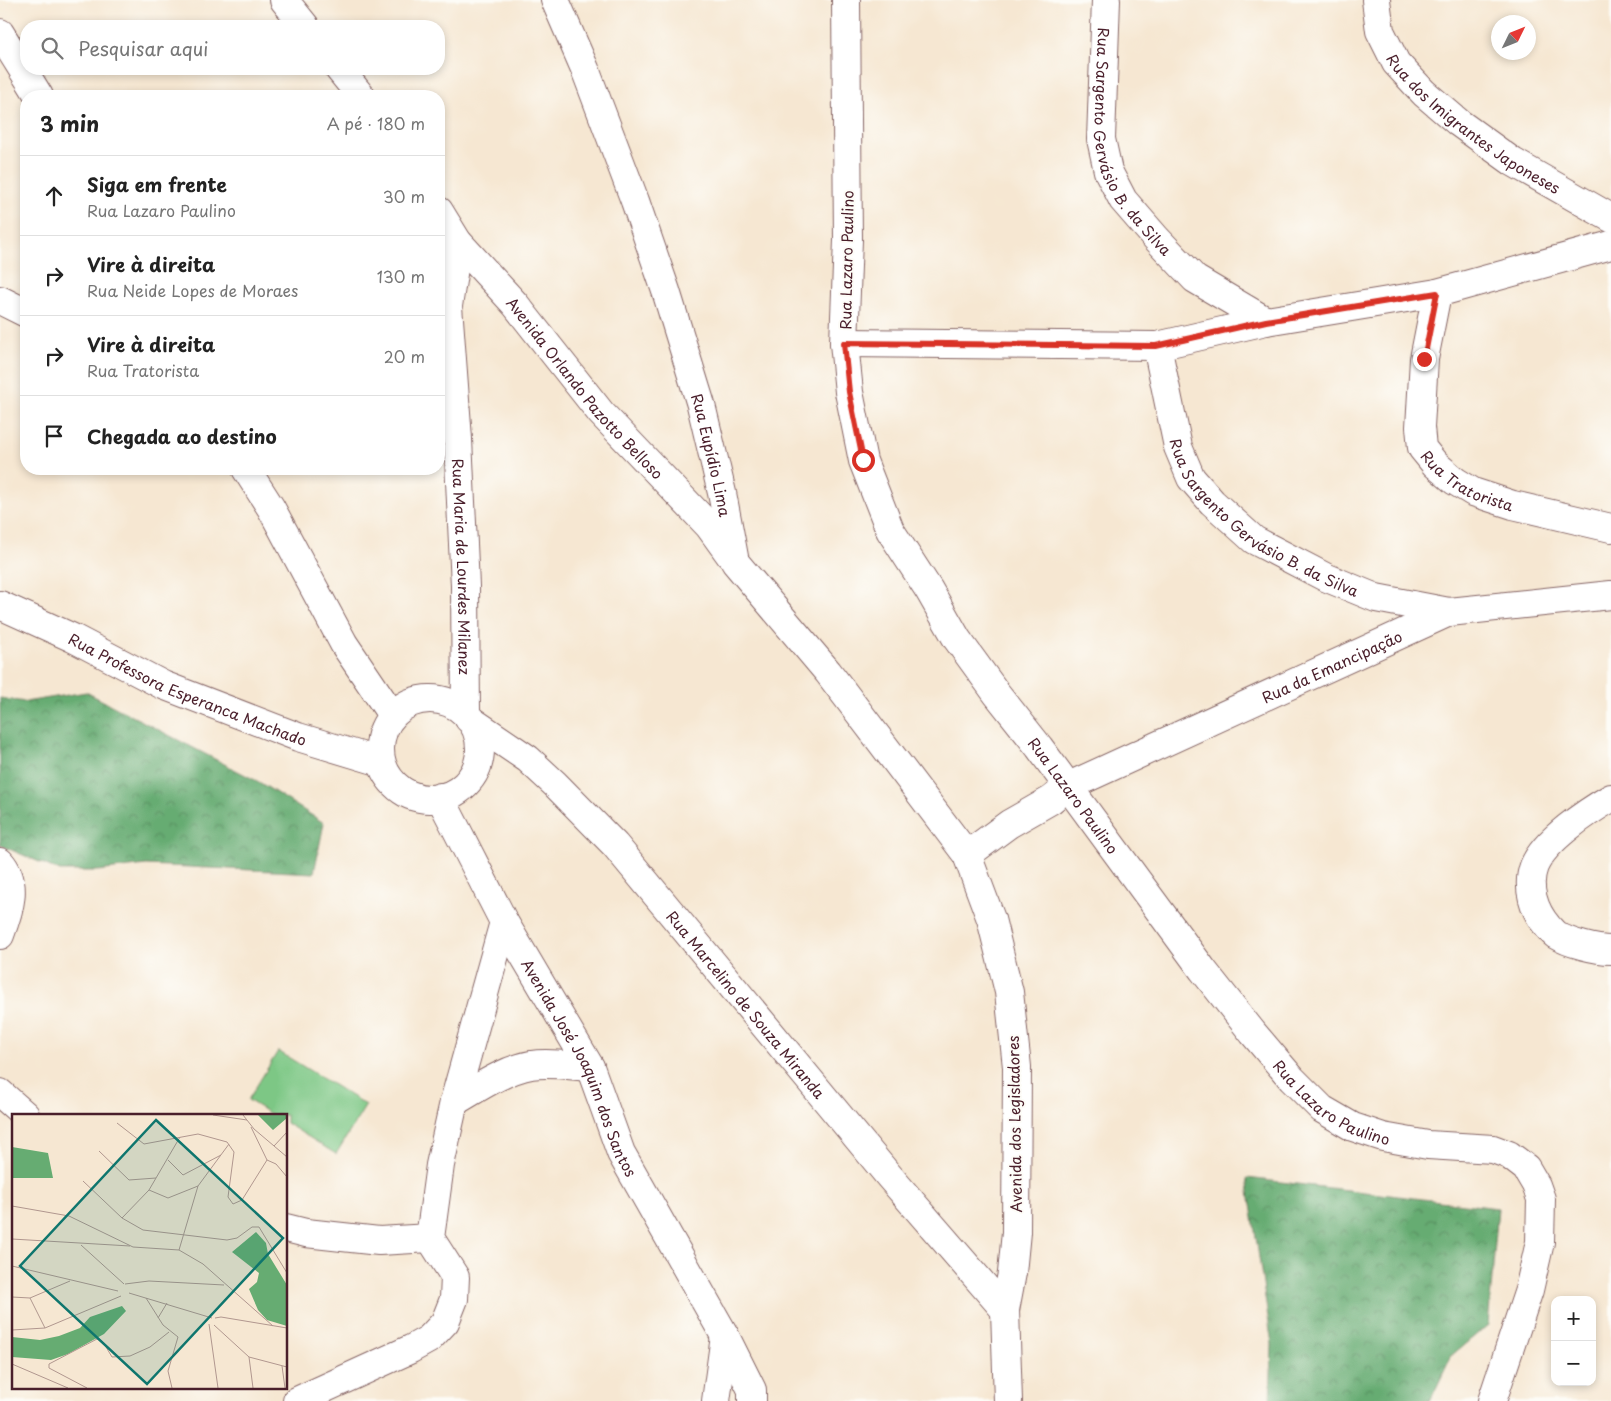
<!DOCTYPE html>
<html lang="pt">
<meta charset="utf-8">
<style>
body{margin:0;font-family:"Playpen Sans",sans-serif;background:#f2f2f2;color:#222}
.controls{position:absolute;right:15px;bottom:15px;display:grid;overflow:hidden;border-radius:10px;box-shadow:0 2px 8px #0003}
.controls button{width:45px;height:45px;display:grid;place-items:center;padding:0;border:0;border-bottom:1px solid #e0e0e0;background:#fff;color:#222;font:25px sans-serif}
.compass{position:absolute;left:1491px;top:15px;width:45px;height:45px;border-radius:50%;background:#fff;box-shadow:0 2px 8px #0003;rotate:47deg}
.stop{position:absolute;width:15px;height:15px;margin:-11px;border:4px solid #d93025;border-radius:50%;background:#fff}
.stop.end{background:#d93025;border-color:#fff;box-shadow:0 1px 5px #0008}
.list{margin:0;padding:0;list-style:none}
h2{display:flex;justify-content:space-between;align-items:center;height:65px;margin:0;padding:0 20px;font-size:21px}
h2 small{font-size:16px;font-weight:400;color:#767676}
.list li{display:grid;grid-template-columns:32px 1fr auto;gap:15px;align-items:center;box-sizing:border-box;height:80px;padding:0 20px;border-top:1px solid #e0e0e0}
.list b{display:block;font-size:19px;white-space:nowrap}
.list p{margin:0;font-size:16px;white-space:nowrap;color:#767676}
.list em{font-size:16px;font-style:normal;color:#767676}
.icon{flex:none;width:28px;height:28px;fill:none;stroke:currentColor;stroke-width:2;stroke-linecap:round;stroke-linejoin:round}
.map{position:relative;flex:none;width:1611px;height:1401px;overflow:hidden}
.search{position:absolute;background:#fff;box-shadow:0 2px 8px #0003;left:20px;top:20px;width:425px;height:55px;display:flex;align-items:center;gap:12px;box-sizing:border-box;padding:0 18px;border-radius:20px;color:#767676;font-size:19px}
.panel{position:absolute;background:#fff;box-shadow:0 2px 8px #0003;left:20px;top:90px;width:425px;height:385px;border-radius:20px}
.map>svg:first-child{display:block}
.forest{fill:url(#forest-crowns);stroke:#58664e}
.pitch{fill:#7dc785;stroke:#647358}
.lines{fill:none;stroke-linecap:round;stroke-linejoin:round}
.street-casing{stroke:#866565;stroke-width:30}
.street{stroke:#fff;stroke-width:28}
.route{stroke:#d93025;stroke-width:6}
.labels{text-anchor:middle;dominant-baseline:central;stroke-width:4;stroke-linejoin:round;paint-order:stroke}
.street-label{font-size:15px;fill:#4a1f2b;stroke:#fdfcf7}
.inset-road{fill:none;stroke:#b1978f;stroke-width:1}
.view{fill:#0f766e;fill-opacity:0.15;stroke:#0f766e;stroke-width:2.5}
.inset-edge{fill:none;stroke:#4a1f2b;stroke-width:2.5}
</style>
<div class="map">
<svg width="1611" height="1401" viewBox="0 0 1611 1401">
<defs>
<pattern id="forest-crowns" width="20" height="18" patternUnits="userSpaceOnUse" patternTransform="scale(1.25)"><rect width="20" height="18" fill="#66ac72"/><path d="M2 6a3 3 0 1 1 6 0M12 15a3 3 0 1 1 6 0" fill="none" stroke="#568b5e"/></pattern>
</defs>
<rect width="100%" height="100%" fill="#fdfcf7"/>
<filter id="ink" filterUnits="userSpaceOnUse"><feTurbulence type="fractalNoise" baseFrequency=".02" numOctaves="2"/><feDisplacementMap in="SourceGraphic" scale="10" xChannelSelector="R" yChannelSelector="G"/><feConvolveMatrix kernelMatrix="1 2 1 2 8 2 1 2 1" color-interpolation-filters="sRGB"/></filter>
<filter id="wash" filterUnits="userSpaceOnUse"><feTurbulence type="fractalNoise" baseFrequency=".0096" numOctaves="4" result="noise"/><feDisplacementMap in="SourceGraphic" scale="20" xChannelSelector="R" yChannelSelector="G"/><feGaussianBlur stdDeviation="1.12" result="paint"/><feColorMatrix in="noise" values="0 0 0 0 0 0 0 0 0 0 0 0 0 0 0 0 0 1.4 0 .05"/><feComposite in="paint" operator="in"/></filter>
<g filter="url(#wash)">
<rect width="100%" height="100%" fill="#f6e7d2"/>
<g class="forest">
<path d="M86,692L259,782L324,823L314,873L146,865L98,871H60L0,845V698L25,702Z"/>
<path d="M1247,1178L1498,1208L1488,1325L1452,1355L1430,1401H1270L1272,1344Z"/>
</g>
<path class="pitch" d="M278,1051L366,1105L336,1154L286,1123V1115H272L248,1100Z"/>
</g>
<g filter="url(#ink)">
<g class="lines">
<defs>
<g id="street">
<path d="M284,0L305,26"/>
<path id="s1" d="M555,0L585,69L635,201L666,291L701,405L722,493L735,562L828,672L967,855"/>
<path id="s2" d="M846,0L848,240L844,343L849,392L863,461L890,530L929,590L957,639L997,694L1039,747L1203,970L1253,1033L1292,1079L1322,1109L1353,1127L1383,1137L1428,1145L1493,1149L1509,1155L1526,1168L1536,1185L1541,1199L1540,1242L1529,1290L1492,1401"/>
<path id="s3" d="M1106,0L1101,139L1108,171L1123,200L1156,238L1195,279L1266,321"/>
<path id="s4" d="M1376,0L1380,31L1396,63L1424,93L1459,123L1513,162L1611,218"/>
<path d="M0,33L39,96"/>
<path d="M339,69L361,96"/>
<path id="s5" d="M439,211L458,242L515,304L601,413L709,526L730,555"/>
<path id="s6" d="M458,242L448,306L458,439L465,586L466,714"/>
<path id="s7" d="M1437,293L1424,359L1420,427L1422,448L1435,464L1455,481L1473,492L1513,505L1611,528"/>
<path d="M0,300L26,313"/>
<path d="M844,343L1157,346L1266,321L1437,293L1611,245"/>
<path id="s8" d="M1157,346L1178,447L1191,478L1212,502L1254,540L1325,577L1376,598L1449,612"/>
<path d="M246,469L271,508L344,644L392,715"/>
<path id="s9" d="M0,605L73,638L163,685L298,737L381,762"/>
<circle cx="430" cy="749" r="50"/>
<path id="s10" d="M469,719L528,759L555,784L615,845L889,1176L1005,1310"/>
<path id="s11" d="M440,797L504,922L590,1067L621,1153L725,1336L752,1390V1401"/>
<path d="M1611,798C1587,812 1545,840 1534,866C1526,887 1534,911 1548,927C1550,929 1553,933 1556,935C1569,943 1596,950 1611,950"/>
<path d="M0,862C19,883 9,911 0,935"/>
<path d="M0,1093L25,1115"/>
<path d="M454,1102C478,1088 504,1070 531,1065C550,1062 571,1066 590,1067"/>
<path d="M286,1228L306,1233L379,1241L430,1238"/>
<path d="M297,1401L411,1349L429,1339L445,1322L454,1299L455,1277L430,1238L440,1165L454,1102L504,922"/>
<path d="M716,1401L725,1336"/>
<path id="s12" d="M1008,1401L1005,1310L1012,1273L1016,1232L1017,1067L1009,992L991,919L967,855L1009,824L1051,800L1067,787L1449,612L1611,595"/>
</g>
</defs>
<use href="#street" class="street-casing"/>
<use href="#street" class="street"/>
</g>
</g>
<g class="lines" filter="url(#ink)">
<path class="route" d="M863,460L849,392L844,343L1156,346L1266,321L1437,293L1424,359"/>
</g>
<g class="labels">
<g class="street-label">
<text stroke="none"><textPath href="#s4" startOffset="166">Rua dos Imigrantes Japoneses</textPath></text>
<text stroke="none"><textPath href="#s3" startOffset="151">Rua Sargento Gervásio B. da Silva</textPath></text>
<text transform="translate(846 260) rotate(-89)">Rua Lazaro Paulino</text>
<text stroke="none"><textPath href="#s5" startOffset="230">Avenida Orlando Pazotto Belloso</textPath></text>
<text stroke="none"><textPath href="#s1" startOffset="482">Rua Eupídio Lima</textPath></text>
<text stroke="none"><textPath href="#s7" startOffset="214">Rua Tratorista</textPath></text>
<text stroke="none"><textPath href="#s8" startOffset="218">Rua Sargento Gervásio B. da Silva</textPath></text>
<text stroke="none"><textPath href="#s6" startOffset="326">Rua Maria de Lourdes Milanez</textPath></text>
<text stroke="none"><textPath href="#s12" startOffset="966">Rua da Emancipação</textPath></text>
<text stroke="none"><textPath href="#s9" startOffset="206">Rua Professora Esperanca Machado</textPath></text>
<text stroke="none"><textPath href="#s2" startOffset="860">Rua Lazaro Paulino</textPath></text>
<text stroke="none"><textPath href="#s10" startOffset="400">Rua Marcelino de Souza Miranda</textPath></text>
<text stroke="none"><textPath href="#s11" startOffset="305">Avenida José Joaquim dos Santos</textPath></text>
<text stroke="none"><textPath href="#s2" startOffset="1265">Rua Lazaro Paulino</textPath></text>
<text transform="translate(1014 1124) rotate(-91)">Avenida dos Legisladores</text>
</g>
</g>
<g transform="translate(12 1114)">
<rect width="275" height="275" fill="#f6e7d2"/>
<path d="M246,1H275V4L261,16ZM0,33L36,39L41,64H0ZM244,118L254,129L256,140L275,171V212L255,206L246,196L237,175L245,168L247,159L220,138ZM110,192L114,197L92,220L56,240L39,246L0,243V223L28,226L47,222L68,214L78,203Z" fill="#66ac72"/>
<path class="inset-road" d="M201,1L235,6M231,1L242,15L275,43M105,9L132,30L186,20L215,28L222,38L216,83L221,90L230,86L255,46M239,13L255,46M217,30L186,72L167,136L191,150L261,212M262,32L275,18M87,37L117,66L144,64M156,46L171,61L209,41M255,46L264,50L275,63M71,67L110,104L131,116L215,126L225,124L240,113H247L275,159M137,76L156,84L186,72M0,92L57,102L121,133L167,136M110,104L137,76L168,23M0,125L118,132M69,131L112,170M0,152L106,177M113,170L137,167L212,171M117,179L200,204M0,183L18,184L58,167M18,184L33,214M134,184L151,211L166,223L156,257L160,274M146,204L155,189M203,204L209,203L275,214M197,210L206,274M202,211L237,243L275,253M0,216L33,214L109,182M237,243L241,274M0,250L56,274M270,252L273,274M75,274L37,254V250L85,225L91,228L100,243L118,242L138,233L157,218"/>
<path class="view" d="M144,6L271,124L135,270L8,152Z"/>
<rect width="275" height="275" class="inset-edge"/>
</g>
</svg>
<div class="controls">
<button>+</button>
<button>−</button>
</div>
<svg class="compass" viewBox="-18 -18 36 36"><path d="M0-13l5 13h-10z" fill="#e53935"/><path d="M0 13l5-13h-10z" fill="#767676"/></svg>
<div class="stop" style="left:863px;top:460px"></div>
<div class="stop end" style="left:1424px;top:359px"></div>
<div class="search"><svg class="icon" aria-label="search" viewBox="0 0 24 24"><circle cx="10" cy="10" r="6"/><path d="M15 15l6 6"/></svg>Pesquisar aqui</div>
<section class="panel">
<h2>3 min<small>A pé · 180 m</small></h2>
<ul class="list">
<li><svg class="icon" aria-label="ahead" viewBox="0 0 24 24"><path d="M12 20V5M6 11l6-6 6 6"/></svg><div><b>Siga em frente</b><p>Rua Lazaro Paulino</p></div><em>30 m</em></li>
<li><svg class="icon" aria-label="right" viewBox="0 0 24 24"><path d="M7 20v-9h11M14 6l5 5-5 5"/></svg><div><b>Vire à direita</b><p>Rua Neide Lopes de Moraes</p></div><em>130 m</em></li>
<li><svg class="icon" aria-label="right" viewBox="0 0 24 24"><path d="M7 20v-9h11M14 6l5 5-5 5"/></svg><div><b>Vire à direita</b><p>Rua Tratorista</p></div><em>20 m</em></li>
<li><svg class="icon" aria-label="arrive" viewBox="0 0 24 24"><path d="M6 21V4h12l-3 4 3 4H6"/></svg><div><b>Chegada ao destino</b></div></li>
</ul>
</section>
</div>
